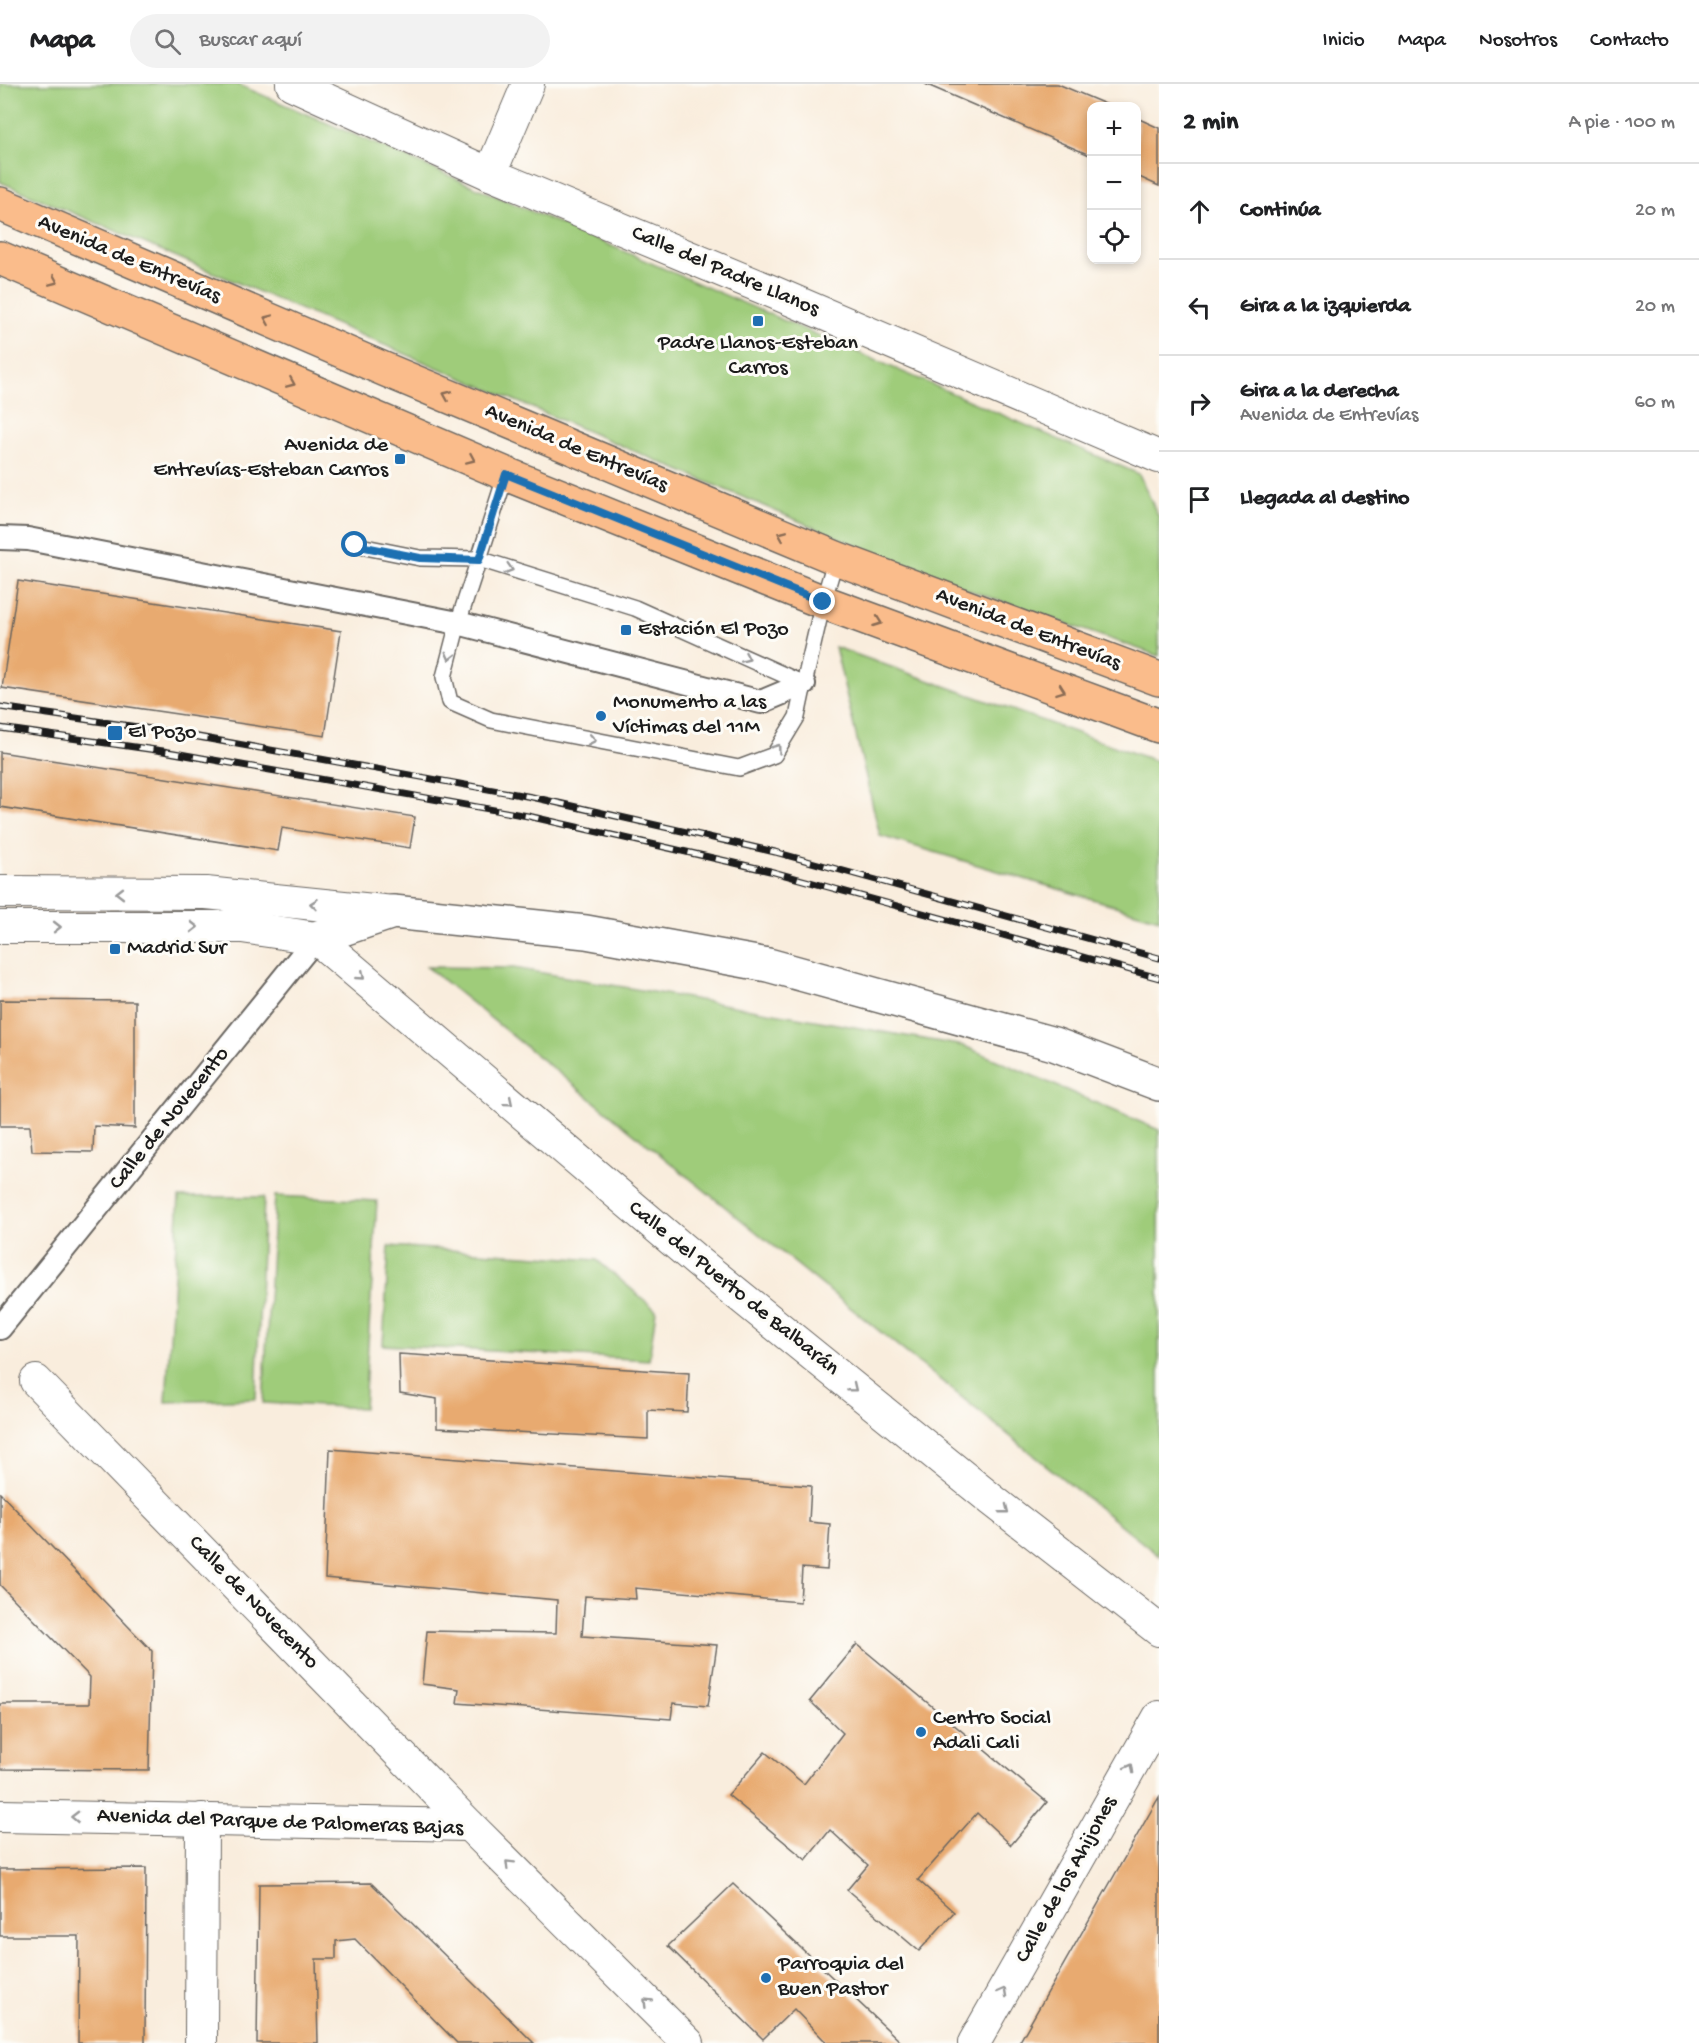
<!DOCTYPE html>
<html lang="es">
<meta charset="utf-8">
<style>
body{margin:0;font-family:"Gochi Hand",sans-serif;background:#f2f2f2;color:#202124}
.controls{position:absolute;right:18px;top:18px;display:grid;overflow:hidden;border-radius:12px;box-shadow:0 3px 9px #0003}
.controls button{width:54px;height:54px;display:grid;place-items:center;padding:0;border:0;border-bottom:2px solid #e0e0e0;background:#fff;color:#202124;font:30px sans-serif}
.stop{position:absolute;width:18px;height:18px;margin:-14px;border:4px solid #1f6fb2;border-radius:50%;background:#fff}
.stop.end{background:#1f6fb2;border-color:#fff;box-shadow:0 2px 6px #0008}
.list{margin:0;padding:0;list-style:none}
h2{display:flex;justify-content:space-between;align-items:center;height:78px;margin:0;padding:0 24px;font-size:26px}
h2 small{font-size:20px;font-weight:400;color:#757577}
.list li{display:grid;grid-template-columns:39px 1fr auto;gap:18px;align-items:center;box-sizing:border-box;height:96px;padding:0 24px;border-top:2px solid #e0e0e0}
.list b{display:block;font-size:22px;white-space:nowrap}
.list p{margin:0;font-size:20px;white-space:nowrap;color:#757577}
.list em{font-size:20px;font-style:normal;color:#757577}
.icon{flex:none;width:33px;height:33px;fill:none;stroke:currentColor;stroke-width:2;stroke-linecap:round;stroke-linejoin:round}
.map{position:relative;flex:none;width:1159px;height:1959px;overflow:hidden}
header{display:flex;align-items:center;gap:36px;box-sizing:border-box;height:84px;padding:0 30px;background:#fff;border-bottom:2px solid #e0e0e0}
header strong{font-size:28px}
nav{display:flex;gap:33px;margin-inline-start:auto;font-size:21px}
.search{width:420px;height:54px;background:#f2f2f2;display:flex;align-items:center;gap:15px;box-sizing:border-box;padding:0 21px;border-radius:33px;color:#757577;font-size:22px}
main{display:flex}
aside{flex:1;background:#fff}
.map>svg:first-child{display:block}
.green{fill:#9fcc7a;stroke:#5e744b;stroke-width:1.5}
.building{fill:#e8aa70}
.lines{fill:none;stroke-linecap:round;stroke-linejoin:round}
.service-casing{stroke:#696560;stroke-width:18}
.pedestrian-casing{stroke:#696560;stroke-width:26}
.minor-casing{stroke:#696560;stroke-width:34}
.tertiary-casing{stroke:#696560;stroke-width:36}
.primary-casing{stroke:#696560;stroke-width:36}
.service{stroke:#fff;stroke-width:15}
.pedestrian{stroke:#fff;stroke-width:22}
.minor{stroke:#fff;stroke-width:32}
.tertiary{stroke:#fff;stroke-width:33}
.primary{stroke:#fabc8b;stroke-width:33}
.rail-casing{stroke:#1c1c1c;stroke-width:7}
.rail{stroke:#fdfcf7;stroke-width:4.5;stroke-dasharray:14;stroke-linecap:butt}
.oneway{stroke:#8b6c54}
.oneway2{stroke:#999}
.route{stroke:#1f6fb2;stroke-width:8}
.poi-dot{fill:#1f6fb2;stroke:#fdfcf7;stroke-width:2}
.labels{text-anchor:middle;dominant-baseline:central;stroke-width:6;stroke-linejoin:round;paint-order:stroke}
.street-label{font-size:22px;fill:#1c1c1c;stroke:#fdfcf7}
.poi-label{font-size:22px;fill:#1c1c1c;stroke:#fdfcf7;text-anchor:start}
</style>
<header>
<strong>Mapa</strong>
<div class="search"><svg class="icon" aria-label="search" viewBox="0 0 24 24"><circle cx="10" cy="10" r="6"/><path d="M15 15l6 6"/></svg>Buscar aquí</div>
<nav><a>Inicio</a><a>Mapa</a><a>Nosotros</a><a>Contacto</a></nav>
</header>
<main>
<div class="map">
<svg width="1159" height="1959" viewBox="0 0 1159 1959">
<rect width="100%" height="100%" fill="#fdfcf7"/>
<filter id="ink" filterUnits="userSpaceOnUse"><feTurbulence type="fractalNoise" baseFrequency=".0167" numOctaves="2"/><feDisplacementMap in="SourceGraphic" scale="12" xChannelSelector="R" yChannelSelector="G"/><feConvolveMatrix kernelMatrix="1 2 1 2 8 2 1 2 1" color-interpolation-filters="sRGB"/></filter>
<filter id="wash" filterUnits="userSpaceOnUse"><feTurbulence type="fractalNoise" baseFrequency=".008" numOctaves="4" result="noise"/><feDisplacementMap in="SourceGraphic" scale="24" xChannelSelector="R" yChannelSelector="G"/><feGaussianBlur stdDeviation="1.35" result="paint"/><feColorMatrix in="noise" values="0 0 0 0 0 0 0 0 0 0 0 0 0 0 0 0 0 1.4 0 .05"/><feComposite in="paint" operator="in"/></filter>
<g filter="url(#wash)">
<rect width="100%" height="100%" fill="#f9eddd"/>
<g class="green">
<path d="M0,0H237L1139,390L1159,434V572L931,493L0,98Z"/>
<path d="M835,563L1159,678V835L880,752Z"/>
<path d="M427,883L514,884L964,962L1159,1046V1472Z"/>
<path d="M275,1112L377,1117L364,1324L263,1319Z"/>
<path d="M179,1113H264L256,1315L166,1318Z"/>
<path d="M389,1162L597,1176L656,1226L649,1276L383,1261Z"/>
</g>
<g id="blocks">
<g class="building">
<path d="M925,0H1058L1110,22H1092V72Z"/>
<path d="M1137,34L1159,44V102L1137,92Z"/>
<path d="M18,497L341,547L325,652L2,604Z"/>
<path d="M0,668L415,733L410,764L282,744L278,767L0,723Z"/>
<path d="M0,916L135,917V1044L94,1042L93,1068L32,1067L30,1042H0Z"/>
<path d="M399,1270L689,1289L687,1328L648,1326V1355L437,1344V1315L400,1309Z"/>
<path d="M330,1365L811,1402L809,1438L830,1440L827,1486L802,1484L800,1518L635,1504L636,1515L585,1512L582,1552L717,1561L708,1622L673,1619L671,1635L457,1619L459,1605L422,1600L427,1547L556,1549L557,1516L325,1494Z"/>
<path d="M0,1409L152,1567L149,1686L0,1685V1620H89L90,1593L0,1501Z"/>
<path d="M857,1560L1047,1718L1011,1761L977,1729L918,1796L954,1828L919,1867L847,1806L868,1781L830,1746L806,1776L728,1711L765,1668L804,1700L843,1649L810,1617Z"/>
<path d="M1159,1713V1959H1019Z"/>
<path d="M146,1784L145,1959H78L79,1852H0V1785Z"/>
<path d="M371,1799L534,1959H457L355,1855L336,1857V1875H316L318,1959H257L259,1800Z"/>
<path d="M733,1800L902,1959H827L794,1925L763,1955L668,1862Z"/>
</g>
</g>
</g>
<g filter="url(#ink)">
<use href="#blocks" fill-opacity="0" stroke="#696560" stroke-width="1.5"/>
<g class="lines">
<defs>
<g id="service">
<path d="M506,390L479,475L635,524L804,600L823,518L836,474"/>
<path d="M355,461L420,474L479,475L458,539L444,593L450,618L491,636L739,684L774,671L797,633L804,600"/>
</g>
<g id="pedestrian">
<path d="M0,454L28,455L458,539L761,618L804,600"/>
<path d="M0,1244L316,854"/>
</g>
<g id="minor">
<path d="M292,0L490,90L773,208L1159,373"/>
<path d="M490,90L528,0"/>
<path d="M0,808L206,809L393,828"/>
<path d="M0,843H242L316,854L698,1178L992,1416L1159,1546"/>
<path d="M36,1297L469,1741L688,1959"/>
<path d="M0,1732L469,1741"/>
<path d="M201,1959L202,1735"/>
<path d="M974,1959L1159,1633"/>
</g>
<path id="tertiary" d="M316,854L393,828L586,848L768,881L1054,960L1159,1000"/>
<g id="primary">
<path d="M0,120L386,286L836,474L1159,595"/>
<path d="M0,174L506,390L823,518L1159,642"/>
</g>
</defs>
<use href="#service" class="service-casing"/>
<use href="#pedestrian" class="pedestrian-casing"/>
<use href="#minor" class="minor-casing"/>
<use href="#tertiary" class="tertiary-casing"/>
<use href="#primary" class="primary-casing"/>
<use href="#service" class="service"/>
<use href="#pedestrian" class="pedestrian"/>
<use href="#minor" class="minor"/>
<use href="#tertiary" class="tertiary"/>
<use href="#primary" class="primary"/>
<defs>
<g id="rail">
<path d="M0,623L165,647L532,713L775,768L1159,874"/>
<path d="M0,644L163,667L528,732L770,787L1159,894"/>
</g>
</defs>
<use href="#rail" class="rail-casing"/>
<use href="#rail" class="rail"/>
</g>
<defs><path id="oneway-chevron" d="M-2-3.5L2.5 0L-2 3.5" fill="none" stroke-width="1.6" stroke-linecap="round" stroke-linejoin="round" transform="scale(1.5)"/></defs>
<g class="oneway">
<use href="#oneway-chevron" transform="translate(54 197) rotate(23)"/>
<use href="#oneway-chevron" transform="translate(268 235) rotate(-157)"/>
<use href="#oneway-chevron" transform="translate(291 299) rotate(23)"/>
<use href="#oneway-chevron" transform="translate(447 311) rotate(-157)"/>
<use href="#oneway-chevron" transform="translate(471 375) rotate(24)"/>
<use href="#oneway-chevron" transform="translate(782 451) rotate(-157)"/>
<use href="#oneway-chevron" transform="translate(878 538) rotate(20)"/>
<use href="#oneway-chevron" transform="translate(1061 606) rotate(20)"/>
</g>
<g class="oneway2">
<use href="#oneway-chevron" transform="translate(509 485) rotate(17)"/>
<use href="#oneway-chevron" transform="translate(450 572) rotate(104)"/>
<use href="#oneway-chevron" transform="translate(746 574) rotate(24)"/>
<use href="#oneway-chevron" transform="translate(592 656) rotate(11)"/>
<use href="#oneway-chevron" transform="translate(777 664) rotate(-54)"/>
<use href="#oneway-chevron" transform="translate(120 809) rotate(180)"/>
<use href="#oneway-chevron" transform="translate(314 820) rotate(-174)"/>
<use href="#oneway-chevron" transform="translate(57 843)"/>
<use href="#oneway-chevron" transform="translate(194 843)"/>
<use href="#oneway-chevron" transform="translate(361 892) rotate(41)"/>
<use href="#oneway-chevron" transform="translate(509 1018) rotate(40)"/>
<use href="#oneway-chevron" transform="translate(853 1304) rotate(39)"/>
<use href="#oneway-chevron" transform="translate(1005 1426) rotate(38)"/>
<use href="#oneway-chevron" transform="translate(1130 1684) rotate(-61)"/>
<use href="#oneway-chevron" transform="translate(75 1733) rotate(-179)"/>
<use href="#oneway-chevron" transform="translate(509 1780) rotate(-135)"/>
<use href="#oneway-chevron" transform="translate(1003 1908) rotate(-61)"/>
<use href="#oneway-chevron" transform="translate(647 1918) rotate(-135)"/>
</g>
</g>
<g class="lines" filter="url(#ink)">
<path class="route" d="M355,461L420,474L479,476L506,390L823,518"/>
</g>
<g class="poi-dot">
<rect x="752" y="231" width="12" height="12" rx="3"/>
<rect x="394" y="369" width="12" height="12" rx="3"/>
<rect x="620" y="540" width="12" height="12" rx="3"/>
<circle cx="601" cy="632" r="6"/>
<rect x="107" y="641" width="16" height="16" rx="3"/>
<rect x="109" y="859" width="12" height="12" rx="3"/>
<circle cx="921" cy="1648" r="6"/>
<circle cx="766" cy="1894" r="6"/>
</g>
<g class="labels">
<g class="street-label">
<text transform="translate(129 176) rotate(23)">Avenida de Entrevías</text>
<text transform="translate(725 188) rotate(23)">Calle del Padre Llanos</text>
<text transform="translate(576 365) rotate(23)">Avenida de Entrevías</text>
<text transform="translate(1028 546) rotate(21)">Avenida de Entrevías</text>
<text transform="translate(170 1035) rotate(-51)">Calle de Novecento</text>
<text transform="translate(733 1205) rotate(39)">Calle del Puerto de Balbarán</text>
<text transform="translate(253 1519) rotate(46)">Calle de Novecento</text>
<text transform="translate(280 1739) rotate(2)">Avenida del Parque de Palomeras Bajas</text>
<text transform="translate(1067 1796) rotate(-61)">Calle de los Ahijones</text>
</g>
<g class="poi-label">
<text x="758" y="260" text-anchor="middle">Padre Llanos-Esteban<tspan x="758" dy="25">Carros</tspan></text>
<text x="388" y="362" text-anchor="end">Avenida de<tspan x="388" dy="25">Entrevías-Esteban Carros</tspan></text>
<text x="638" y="546">Estación El Pozo</text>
<text x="613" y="619">Monumento a las<tspan x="613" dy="25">Víctimas del 11M</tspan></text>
<text x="128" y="649">El Pozo</text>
<text x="127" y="865">Madrid Sur</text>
<text x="933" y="1635">Centro Social<tspan x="933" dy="25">Adali Cali</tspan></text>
<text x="778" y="1881">Parroquia del<tspan x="778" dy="25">Buen Pastor</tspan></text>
</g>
</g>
</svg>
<div class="controls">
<button>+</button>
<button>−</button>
<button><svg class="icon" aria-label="locate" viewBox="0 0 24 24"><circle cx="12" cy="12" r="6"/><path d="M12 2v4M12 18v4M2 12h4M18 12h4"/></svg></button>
</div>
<div class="stop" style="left:355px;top:461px"></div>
<div class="stop end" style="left:823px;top:518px"></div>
</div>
<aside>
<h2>2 min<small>A pie · 100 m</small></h2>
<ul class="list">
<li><svg class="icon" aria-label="ahead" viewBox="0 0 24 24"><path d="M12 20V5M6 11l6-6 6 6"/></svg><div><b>Continúa</b></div><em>20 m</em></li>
<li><svg class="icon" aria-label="left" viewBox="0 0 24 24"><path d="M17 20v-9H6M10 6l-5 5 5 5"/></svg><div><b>Gira a la izquierda</b></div><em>20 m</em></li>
<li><svg class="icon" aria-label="right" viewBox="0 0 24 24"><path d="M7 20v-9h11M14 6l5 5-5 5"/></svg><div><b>Gira a la derecha</b><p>Avenida de Entrevías</p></div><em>60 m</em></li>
<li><svg class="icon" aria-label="arrive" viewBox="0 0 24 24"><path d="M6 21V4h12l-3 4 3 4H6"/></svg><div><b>Llegada al destino</b></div></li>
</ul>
</aside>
</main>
